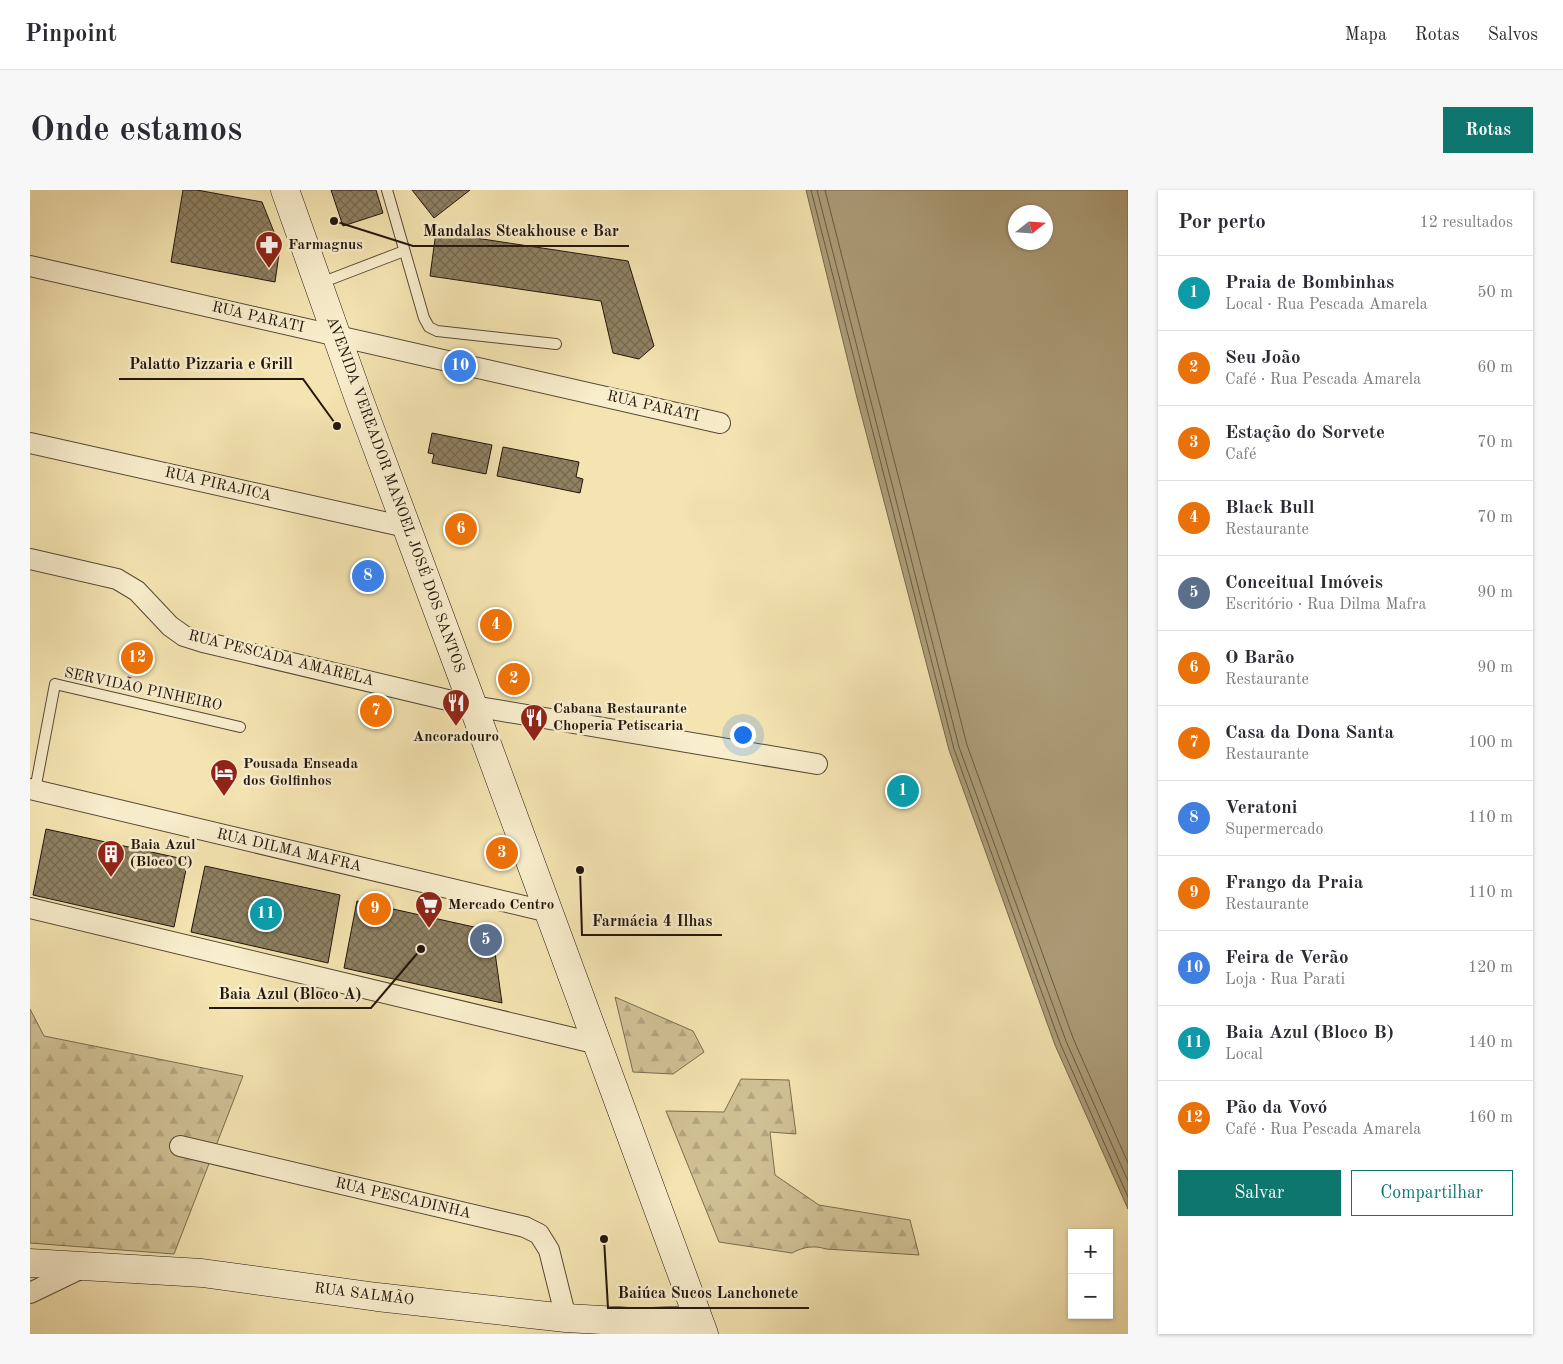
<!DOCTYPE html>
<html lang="pt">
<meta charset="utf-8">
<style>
body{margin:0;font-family:"Old Standard TT",serif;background:#f7f7f7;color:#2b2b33}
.controls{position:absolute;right:15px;bottom:15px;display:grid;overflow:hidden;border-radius:0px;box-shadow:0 1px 4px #0004}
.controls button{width:45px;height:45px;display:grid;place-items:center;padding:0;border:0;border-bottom:1px solid #e1e1e2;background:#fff;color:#2b2b33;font:25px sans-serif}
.compass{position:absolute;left:978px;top:15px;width:45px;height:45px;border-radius:50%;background:#fff;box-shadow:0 1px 4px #0004;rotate:73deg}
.you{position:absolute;left:712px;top:544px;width:18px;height:18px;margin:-12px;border:4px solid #fff;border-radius:50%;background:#1a73e8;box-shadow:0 0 0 8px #1a73e833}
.badge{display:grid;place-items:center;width:32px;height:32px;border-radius:50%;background:#0f766e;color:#fff;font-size:16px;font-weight:700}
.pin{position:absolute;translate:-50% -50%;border:2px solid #fff;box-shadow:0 1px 5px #0006}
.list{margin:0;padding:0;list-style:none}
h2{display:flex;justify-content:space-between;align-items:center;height:65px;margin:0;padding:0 20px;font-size:21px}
h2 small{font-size:16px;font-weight:400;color:#7c7c81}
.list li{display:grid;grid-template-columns:32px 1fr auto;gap:15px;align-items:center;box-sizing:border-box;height:75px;padding:0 20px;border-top:1px solid #e1e1e2}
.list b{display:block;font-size:19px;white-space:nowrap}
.list p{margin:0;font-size:16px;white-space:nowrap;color:#7c7c81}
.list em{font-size:16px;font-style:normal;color:#7c7c81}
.actions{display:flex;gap:10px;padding:15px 20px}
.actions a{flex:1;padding:11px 0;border:1px solid #0f766e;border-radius:0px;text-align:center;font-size:18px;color:#0f766e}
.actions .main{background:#0f766e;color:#fff}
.map{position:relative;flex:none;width:1098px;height:1144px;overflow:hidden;border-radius:0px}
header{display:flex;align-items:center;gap:30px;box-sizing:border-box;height:70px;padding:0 25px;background:#fff;border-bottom:1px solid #e1e1e2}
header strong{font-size:24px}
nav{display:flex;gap:28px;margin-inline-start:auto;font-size:18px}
.intro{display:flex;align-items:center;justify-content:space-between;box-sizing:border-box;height:120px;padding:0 30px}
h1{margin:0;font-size:35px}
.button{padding:12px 22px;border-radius:0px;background:#0f766e;color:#fff;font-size:18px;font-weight:700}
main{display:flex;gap:30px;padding:0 30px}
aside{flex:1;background:#fff;border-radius:0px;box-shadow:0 1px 4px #0004}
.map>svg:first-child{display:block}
.forest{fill:url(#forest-firs);stroke:#796c51}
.water{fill:#ad9e79;stroke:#75684e;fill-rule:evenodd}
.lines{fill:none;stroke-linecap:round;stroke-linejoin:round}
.shore{stroke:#685a43;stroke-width:1}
.building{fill:url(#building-cross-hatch);stroke:#22160d}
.lane-casing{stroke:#564a36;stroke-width:12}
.street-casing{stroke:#564a36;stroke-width:22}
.secondary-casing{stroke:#22160d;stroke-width:29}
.lane{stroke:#f8edcc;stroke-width:10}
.street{stroke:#f8edcc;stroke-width:20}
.secondary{stroke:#f8edcc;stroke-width:28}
.labels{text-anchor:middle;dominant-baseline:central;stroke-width:5;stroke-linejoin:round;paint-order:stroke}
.poi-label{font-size:15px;font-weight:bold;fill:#22160d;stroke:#f8edcc;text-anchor:start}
.street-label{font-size:15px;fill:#22160d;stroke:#f8edcc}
.leader{fill:none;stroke:#22160d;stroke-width:2}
.callout-dot{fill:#22160d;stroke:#f8edcc;stroke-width:2}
.callout-label{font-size:16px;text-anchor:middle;font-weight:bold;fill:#22160d;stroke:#f8edcc;stroke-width:5;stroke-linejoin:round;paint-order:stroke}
</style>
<header>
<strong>Pinpoint</strong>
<nav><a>Mapa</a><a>Rotas</a><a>Salvos</a></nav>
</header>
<div class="intro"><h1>Onde estamos</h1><a class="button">Rotas</a></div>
<main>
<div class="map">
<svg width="1098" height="1144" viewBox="0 0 1098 1144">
<defs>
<pattern id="forest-firs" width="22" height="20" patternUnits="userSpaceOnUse" patternTransform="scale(1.25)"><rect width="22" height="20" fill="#d0c195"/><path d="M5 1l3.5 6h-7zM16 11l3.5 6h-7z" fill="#b2a57f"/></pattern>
<pattern id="building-cross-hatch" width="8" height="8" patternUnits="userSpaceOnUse" patternTransform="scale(1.25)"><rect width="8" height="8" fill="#8f8162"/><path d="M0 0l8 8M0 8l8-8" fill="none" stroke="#74694f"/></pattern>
</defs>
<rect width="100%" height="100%" fill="#f4e4b1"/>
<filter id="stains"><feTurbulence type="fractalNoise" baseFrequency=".004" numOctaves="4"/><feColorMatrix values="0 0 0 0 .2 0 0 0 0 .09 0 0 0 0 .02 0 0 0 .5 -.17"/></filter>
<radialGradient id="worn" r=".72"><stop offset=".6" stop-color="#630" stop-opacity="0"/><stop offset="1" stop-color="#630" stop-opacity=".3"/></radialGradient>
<g class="forest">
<path d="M585,807L663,841L674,862L643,884L603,882Z"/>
<path d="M0,819L14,846L213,886L144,1064L0,1053Z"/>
<path d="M711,889L759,890L766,944L740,942L745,985L789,1015L880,1030L889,1065L796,1059C784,1055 773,1057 762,1063L689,1052L636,921L694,922Z"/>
</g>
<path class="water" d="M776,0H1098V1019L1025,855L919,560L827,208ZM986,22H1016V52H986Z"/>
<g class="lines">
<g class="shore">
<path d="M781,0L924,559L1030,853L1098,1007"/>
<path d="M787,0L929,557L1036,851L1098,991"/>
<path d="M795,0L937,555L1043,848L1098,973"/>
</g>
</g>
<g class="building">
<path d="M153,0H167L232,12L250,57L245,92L141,72Z"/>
<path d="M301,0H346L353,23L313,36Z"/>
<path d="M382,0H440L404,28Z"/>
<path d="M406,42L598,71L624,156L609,169L583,163L571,111L400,86Z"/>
<path d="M402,243L462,255L456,284L402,273L404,264L398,263Z"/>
<path d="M473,257L549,272L546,287L553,289L550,303L467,286Z"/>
<path d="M16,639L158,670L144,737L3,705Z"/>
<path d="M175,676L310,705L298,773L161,742Z"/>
<path d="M327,711L462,741L472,813L314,778Z"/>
</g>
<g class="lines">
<defs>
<g id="lane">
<path d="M357,0L394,128L399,137L407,141L526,154"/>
<path d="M288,94L374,61"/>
<path d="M5,600L25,494L210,537"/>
</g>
<g id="street">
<path d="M0,76L690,233"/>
<path d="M0,253L376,337"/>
<path d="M0,369L87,389L107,401L140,436L154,446L173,452L443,516L787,574"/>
<path d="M0,599L519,722"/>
<path d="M0,718L568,854"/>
<path d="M150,956L495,1037L509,1044L519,1060L536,1128"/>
<path d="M0,1103L54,1077"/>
</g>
<g id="secondary">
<path d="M255,0L329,209L443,516L674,1144"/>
<path d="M0,1073L172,1083L347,1107L536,1128L607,1132L668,1130"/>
</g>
</defs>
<use href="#lane" class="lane-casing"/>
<use href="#street" class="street-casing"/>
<use href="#secondary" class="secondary-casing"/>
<use href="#lane" class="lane"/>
<use href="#street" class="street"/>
<use href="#secondary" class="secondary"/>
</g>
<defs>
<symbol id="pharmacy-pin" viewBox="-11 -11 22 30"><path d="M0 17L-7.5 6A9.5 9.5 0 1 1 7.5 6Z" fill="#8f2418" stroke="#f8edcc"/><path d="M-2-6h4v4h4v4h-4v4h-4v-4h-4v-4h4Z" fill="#fff"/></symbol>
<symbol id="restaurant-pin" viewBox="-11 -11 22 30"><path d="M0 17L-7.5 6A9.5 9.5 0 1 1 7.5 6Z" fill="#8f2418" stroke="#f8edcc"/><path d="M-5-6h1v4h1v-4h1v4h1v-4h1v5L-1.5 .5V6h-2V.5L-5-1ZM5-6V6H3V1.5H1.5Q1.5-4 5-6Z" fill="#fff"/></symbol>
<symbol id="hotel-pin" viewBox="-11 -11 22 30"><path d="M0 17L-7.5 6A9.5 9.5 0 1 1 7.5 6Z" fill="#8f2418" stroke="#f8edcc"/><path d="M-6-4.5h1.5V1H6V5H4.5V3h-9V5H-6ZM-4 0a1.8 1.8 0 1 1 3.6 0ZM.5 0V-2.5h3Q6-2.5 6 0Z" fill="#fff"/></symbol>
<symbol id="building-pin" viewBox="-11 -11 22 30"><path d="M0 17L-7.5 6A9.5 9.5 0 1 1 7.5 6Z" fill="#8f2418" stroke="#f8edcc"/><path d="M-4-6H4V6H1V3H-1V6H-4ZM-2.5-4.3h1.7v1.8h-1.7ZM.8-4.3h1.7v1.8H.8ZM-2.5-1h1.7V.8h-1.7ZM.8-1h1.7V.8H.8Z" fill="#fff"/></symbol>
<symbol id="supermarket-pin" viewBox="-11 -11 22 30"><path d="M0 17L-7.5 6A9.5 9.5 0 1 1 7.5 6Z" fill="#8f2418" stroke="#f8edcc"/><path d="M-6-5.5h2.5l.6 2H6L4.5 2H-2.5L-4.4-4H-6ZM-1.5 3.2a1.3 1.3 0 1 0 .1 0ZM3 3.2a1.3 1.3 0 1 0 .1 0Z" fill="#fff"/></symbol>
</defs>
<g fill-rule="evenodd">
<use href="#pharmacy-pin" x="223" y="39" width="32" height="43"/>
<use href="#restaurant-pin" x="410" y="497" width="32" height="43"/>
<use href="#restaurant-pin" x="488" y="512" width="32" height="43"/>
<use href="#hotel-pin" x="178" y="567" width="32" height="43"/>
<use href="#building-pin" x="65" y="648" width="32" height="43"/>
<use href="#supermarket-pin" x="383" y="699" width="32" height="43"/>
</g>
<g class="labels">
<g class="poi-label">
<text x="258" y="55">Farmagnus</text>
<text x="523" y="519">Cabana Restaurante<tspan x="523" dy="17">Choperia Petiscaria</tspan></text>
<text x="426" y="547" text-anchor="middle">Ancoradouro</text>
<text x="213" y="574">Pousada Enseada<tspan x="213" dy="17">dos Golfinhos</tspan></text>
<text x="100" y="655">Baia Azul<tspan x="100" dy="17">(Bloco C)</tspan></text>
<text x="418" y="715">Mercado Centro</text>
</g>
<g class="street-label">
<text transform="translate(228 128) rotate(13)">RUA PARATI</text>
<text transform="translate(623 217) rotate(13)">RUA PARATI</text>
<text transform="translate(188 295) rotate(13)">RUA PIRAJICA</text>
<text transform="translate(365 305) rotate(70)">AVENIDA VEREADOR MANOEL JOSÉ DOS SANTOS</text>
<text transform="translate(251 469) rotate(14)">RUA PESCADA AMARELA</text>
<text transform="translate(113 500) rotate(12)">SERVIDÃO PINHEIRO</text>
<text transform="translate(259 661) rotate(13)">RUA DILMA MAFRA</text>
<text transform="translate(373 1009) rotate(13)">RUA PESCADINHA</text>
<text transform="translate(334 1105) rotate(7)">RUA SALMÃO</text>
</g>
</g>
<path class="leader" d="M304 31L383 56H599M307 236L273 189H89M550 680L552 745H692M391 759L341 818H179M574 1049L578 1118H779"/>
<g class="callout-dot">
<circle cx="304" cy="31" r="5"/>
<circle cx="307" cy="236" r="5"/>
<circle cx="550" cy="680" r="5"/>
<circle cx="391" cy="759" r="5"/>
<circle cx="574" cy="1049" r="5"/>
</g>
<g class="callout-label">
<text x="491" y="46">Mandalas Steakhouse e Bar</text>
<text x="181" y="179">Palatto Pizzaria e Grill</text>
<text x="622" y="736">Farmácia 4 Ilhas</text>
<text x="260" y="809">Baia Azul (Bloco A)</text>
<text x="678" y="1108">Baiúca Sucos Lanchonete</text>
</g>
<rect width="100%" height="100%" filter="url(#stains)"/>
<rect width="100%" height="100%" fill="url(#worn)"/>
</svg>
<div class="controls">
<button>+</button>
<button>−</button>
</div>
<svg class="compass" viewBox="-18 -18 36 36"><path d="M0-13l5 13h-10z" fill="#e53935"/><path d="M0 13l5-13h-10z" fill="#7c7c81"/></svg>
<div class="you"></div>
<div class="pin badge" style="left:873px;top:601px;background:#0f9aa8">1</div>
<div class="pin badge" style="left:484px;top:489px;background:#e8710a">2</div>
<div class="pin badge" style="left:472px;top:663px;background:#e8710a">3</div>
<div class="pin badge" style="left:466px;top:435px;background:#e8710a">4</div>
<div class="pin badge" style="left:456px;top:750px;background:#5c6f8a">5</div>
<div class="pin badge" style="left:431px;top:339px;background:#e8710a">6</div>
<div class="pin badge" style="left:346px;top:521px;background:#e8710a">7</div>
<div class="pin badge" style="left:338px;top:386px;background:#3f7fe0">8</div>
<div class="pin badge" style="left:345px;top:719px;background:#e8710a">9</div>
<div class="pin badge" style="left:430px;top:176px;background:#3f7fe0">10</div>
<div class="pin badge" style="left:236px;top:724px;background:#0f9aa8">11</div>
<div class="pin badge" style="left:107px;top:468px;background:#e8710a">12</div>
</div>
<aside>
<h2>Por perto<small>12 resultados</small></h2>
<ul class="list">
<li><span class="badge" style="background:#0f9aa8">1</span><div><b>Praia de Bombinhas</b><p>Local · Rua Pescada Amarela</p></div><em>50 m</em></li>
<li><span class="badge" style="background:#e8710a">2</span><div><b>Seu João</b><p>Café · Rua Pescada Amarela</p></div><em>60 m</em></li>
<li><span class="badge" style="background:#e8710a">3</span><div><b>Estação do Sorvete</b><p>Café</p></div><em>70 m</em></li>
<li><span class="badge" style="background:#e8710a">4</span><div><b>Black Bull</b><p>Restaurante</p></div><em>70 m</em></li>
<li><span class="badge" style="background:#5c6f8a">5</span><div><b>Conceitual Imóveis</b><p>Escritório · Rua Dilma Mafra</p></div><em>90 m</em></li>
<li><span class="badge" style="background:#e8710a">6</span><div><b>O Barão</b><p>Restaurante</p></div><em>90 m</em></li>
<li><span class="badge" style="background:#e8710a">7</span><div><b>Casa da Dona Santa</b><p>Restaurante</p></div><em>100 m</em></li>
<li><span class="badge" style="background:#3f7fe0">8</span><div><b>Veratoni</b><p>Supermercado</p></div><em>110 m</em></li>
<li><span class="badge" style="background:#e8710a">9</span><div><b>Frango da Praia</b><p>Restaurante</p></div><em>110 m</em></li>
<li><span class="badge" style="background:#3f7fe0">10</span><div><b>Feira de Verão</b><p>Loja · Rua Parati</p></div><em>120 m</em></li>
<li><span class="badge" style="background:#0f9aa8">11</span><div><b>Baia Azul (Bloco B)</b><p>Local</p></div><em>140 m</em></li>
<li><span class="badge" style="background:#e8710a">12</span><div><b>Pão da Vovó</b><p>Café · Rua Pescada Amarela</p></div><em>160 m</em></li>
</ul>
<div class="actions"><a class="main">Salvar</a><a>Compartilhar</a></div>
</aside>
</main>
